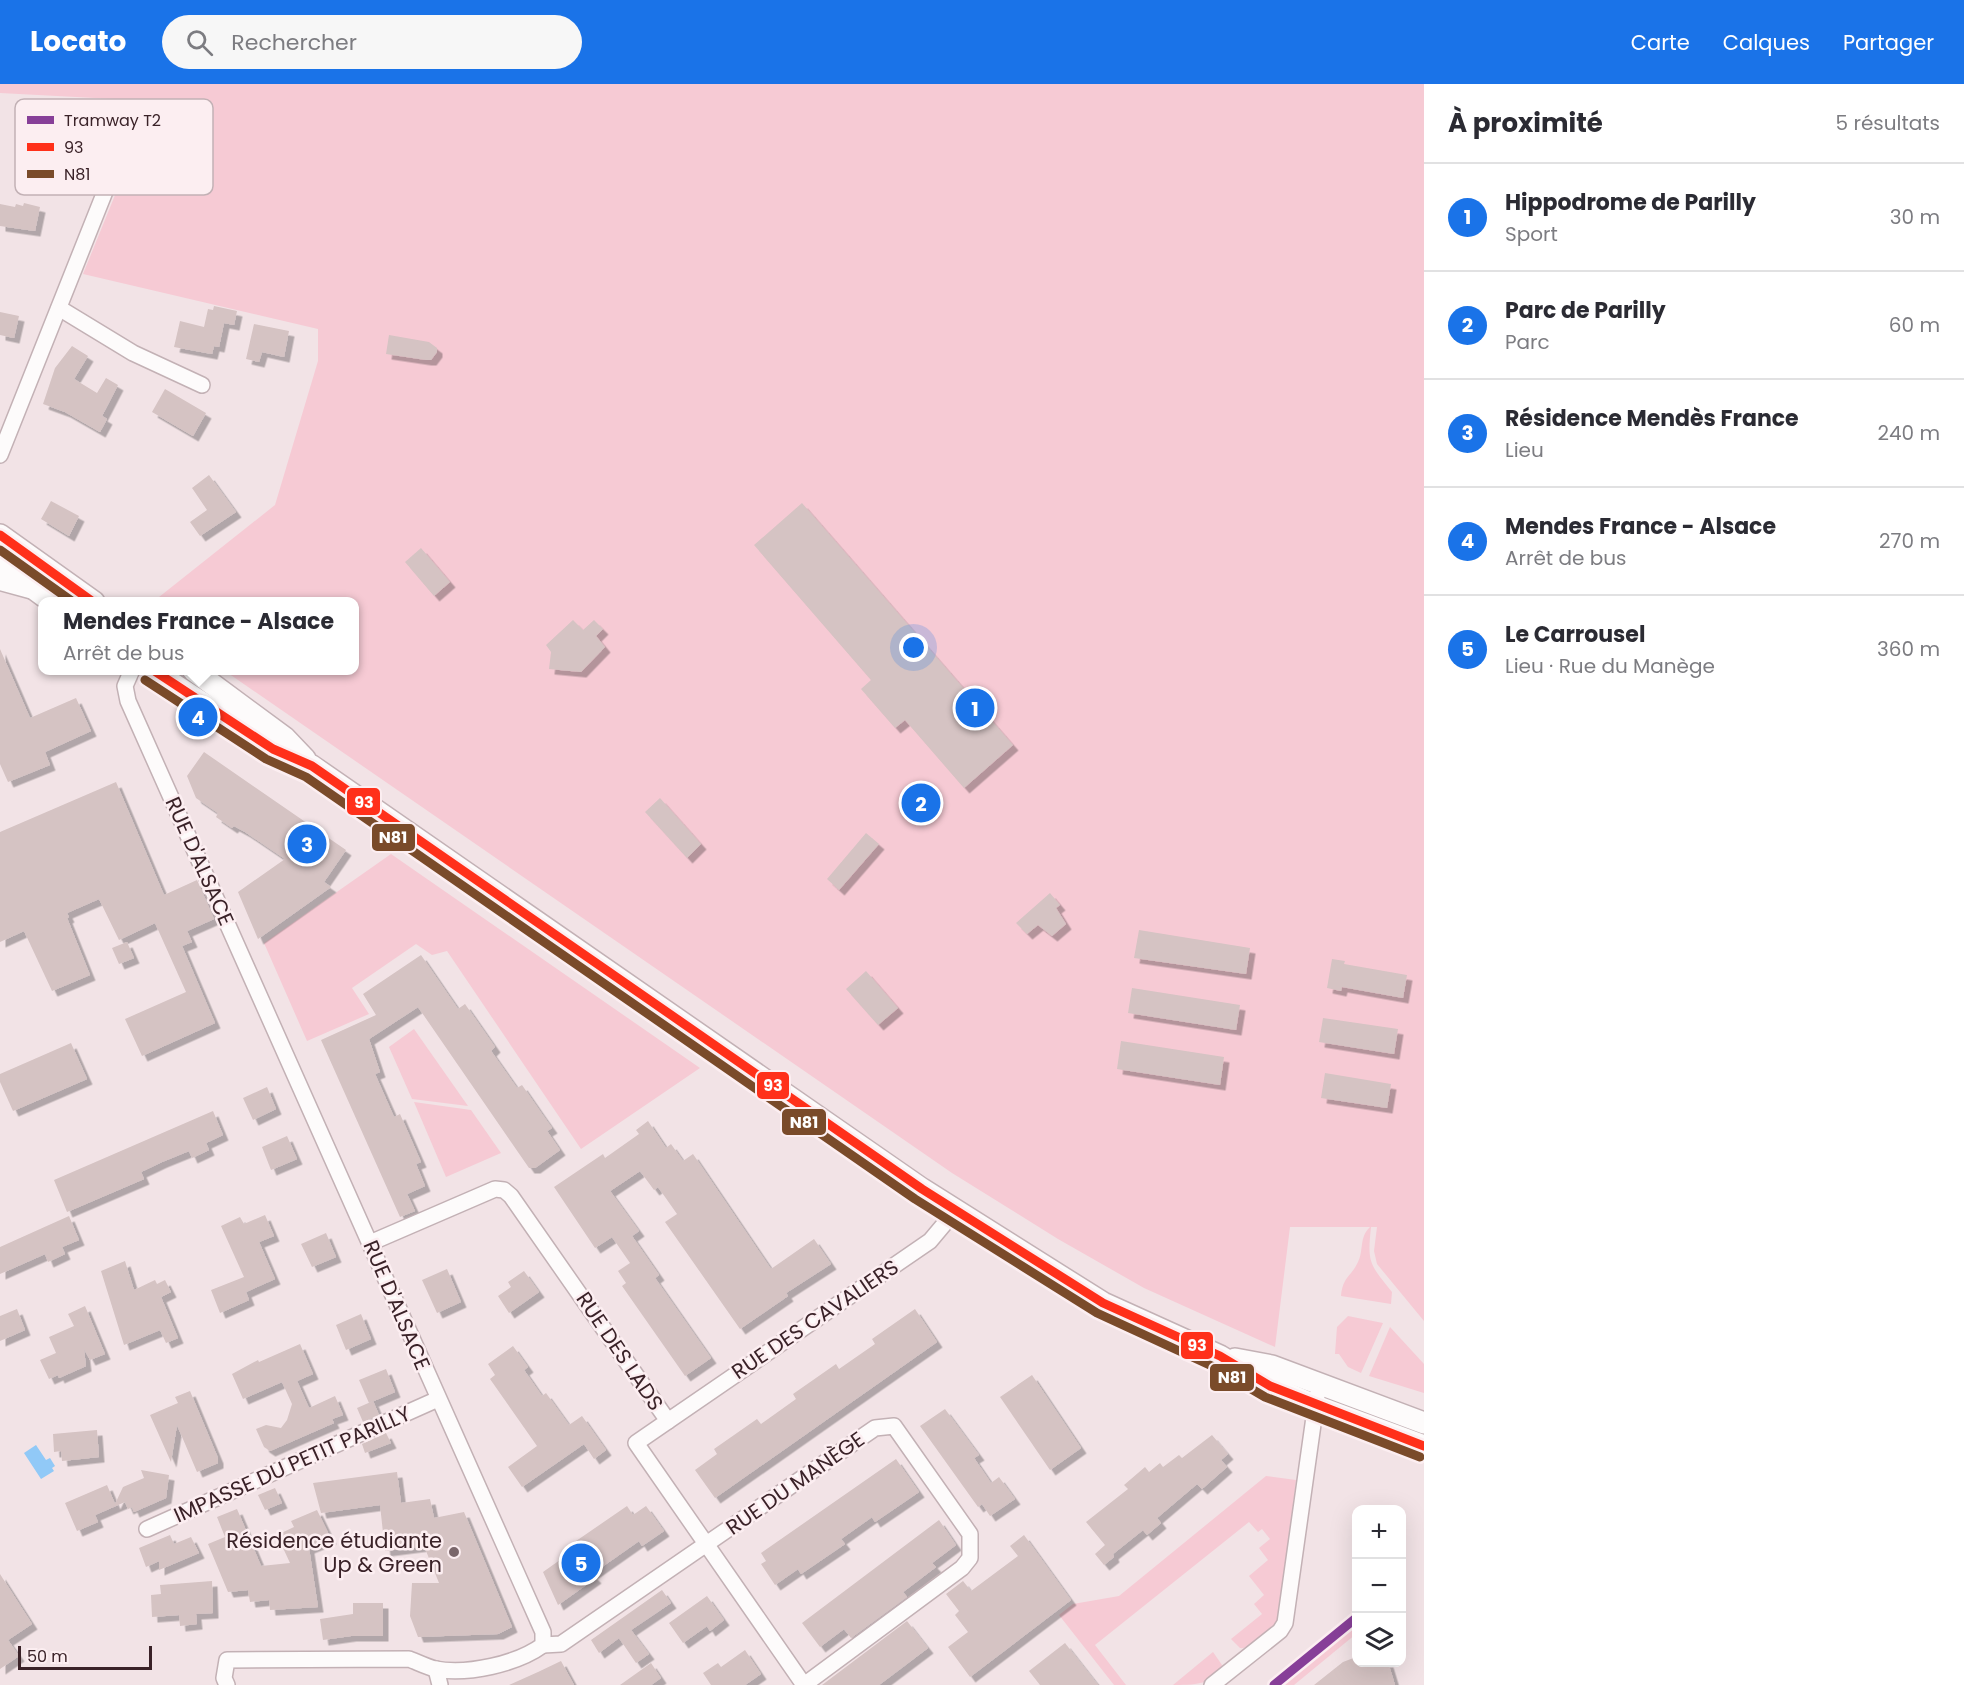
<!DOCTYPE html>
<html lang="fr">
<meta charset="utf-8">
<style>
body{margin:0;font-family:Poppins,sans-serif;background:#f7f7f7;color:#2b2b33}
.controls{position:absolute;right:18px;bottom:18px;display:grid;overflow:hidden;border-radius:12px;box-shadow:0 6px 24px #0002}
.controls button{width:54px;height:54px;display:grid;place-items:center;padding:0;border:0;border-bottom:2px solid #e1e1e2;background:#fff;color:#2b2b33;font:30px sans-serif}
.scale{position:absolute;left:18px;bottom:15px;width:134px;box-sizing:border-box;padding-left:6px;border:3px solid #3a2228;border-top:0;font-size:16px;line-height:21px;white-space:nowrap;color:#3a2228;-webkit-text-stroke:4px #fceef1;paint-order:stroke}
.you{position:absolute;left:914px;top:564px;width:21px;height:21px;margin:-15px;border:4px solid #fff;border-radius:50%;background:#1a73e8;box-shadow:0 0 0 9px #1a73e833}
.badge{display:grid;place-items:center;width:39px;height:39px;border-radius:50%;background:#1a73e8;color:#fff;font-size:20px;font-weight:700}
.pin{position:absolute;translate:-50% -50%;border:3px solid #fff;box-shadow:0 2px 6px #0006}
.popup{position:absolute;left:38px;top:513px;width:321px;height:78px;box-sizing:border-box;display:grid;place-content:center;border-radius:12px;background:#fff;filter:drop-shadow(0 2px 4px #0005);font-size:20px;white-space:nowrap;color:#7c7c81}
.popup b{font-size:22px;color:#2b2b33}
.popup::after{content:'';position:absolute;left:50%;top:100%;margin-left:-12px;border:12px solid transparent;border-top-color:#fff}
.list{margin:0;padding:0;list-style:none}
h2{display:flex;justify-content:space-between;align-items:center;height:78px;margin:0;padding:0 24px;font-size:26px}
h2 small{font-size:20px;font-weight:400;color:#7c7c81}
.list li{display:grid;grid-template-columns:39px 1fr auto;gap:18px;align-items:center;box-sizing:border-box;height:108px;padding:0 24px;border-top:2px solid #e1e1e2}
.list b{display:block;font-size:22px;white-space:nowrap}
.list p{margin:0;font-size:20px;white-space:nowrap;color:#7c7c81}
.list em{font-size:20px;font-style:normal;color:#7c7c81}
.icon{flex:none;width:33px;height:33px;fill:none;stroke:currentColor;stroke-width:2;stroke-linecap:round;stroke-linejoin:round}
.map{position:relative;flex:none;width:1424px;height:1601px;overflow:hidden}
header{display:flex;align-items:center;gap:36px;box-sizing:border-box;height:84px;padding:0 30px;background:#1a73e8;color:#fff}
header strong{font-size:28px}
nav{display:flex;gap:33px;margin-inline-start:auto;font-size:21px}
.search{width:420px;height:54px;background:#f7f7f7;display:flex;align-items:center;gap:15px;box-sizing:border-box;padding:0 21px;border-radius:33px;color:#7c7c81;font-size:22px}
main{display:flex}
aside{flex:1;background:#fff}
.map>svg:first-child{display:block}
.green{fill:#f6cad4}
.water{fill:#91c9f7}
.building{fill:#d5c3c3;filter:url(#shadow)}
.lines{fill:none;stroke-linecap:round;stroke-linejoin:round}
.minor-casing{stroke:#c3b1b5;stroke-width:18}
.tertiary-casing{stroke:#c3b1b5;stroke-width:21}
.secondary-casing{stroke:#c3b1b5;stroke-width:24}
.minor{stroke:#fdfbfb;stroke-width:15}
.tertiary{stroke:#fdfbfb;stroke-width:18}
.secondary{stroke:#fdfbfb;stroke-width:21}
.bus-1-casing{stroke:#fceef1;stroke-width:14}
.bus-2-casing{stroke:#fceef1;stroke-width:14}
.bus-1{stroke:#ff301a;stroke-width:9}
.bus-2{stroke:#7a4b2a;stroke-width:9}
.tram-1-casing{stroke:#fceef1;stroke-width:14}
.tram-1{stroke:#873f98;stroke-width:9}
.poi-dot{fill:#7a666a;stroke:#fceef1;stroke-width:2}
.labels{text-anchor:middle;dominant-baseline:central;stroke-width:5;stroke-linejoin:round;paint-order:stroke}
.street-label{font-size:21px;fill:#3a2228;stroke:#fceef1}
.poi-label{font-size:21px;fill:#3a2228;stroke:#fceef1;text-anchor:end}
.key{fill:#fceef1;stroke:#c2b1b5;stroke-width:1.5}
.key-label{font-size:16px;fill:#3a2228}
.line-badge{stroke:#fceef1;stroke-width:2}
.badge-label{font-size:16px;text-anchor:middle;font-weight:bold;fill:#fff}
</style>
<header>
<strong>Locato</strong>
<div class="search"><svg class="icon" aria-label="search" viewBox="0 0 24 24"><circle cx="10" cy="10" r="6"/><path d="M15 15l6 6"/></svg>Rechercher</div>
<nav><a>Carte</a><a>Calques</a><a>Partager</a></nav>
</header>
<main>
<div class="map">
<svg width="1424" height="1601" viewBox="0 0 1424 1601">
<defs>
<filter id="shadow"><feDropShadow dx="5.5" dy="5.5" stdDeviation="0" flood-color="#0004"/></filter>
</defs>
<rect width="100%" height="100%" fill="#f2e3e6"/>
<g class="green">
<path d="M0,0H1424V1237L1377,1180L1374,1167L1377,1143H1371C1367,1180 1370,1180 1392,1208L1391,1220L1341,1212C1343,1192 1351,1193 1358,1178C1364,1166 1359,1153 1370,1143H1290L1275,1263L1144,1204L1058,1155L952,1089L225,587L354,586V518L154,517L275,421L318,277V245L83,190L124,89L108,83L133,16L0,9Z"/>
<path d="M391,770L700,984L581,1065L447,867L432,871L416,860L352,904L369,930L307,957L264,859Z"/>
<path d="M414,945L468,1022L412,1015L389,963Z"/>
<path d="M414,1018L471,1026L501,1069L446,1093Z"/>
<path d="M1348,1232L1383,1239L1361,1289L1348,1283L1339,1270H1335L1337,1243Z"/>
<path d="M1390,1243L1424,1280V1309L1369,1292Z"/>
<path d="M1266,1392L1296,1396L1280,1532C1274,1544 1254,1566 1240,1564L1231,1555L1262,1530L1254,1520L1264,1511L1249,1492L1268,1476L1259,1464L1270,1455L1262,1445L1258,1448L1249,1438L1095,1561L1126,1601H1114L1059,1531L1073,1520L1119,1512Z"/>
<path d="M1356,1531V1550L1294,1601H1269Z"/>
<path d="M1213,1568L1222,1581C1220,1601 1189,1601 1173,1601Z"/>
</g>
<path class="water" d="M36,1361L46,1376L50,1374L55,1382L52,1384L54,1387L41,1395L24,1369Z"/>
<g class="building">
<path d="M93,23L116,30L110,46L106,44L100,62L82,56Z"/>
<path d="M40,25L60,30L53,64L24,57L30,31L38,33Z"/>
<path d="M24,119L40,123L35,147L0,142V120L15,123L16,120L23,122Z"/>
<path d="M214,222L237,227L234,241L224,239L219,263L214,262L212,270L174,263L180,237L204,243L208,225L213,226Z"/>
<path d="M0,228L19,232L14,254L0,251Z"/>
<path d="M254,240L289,247L284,273L262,268L259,278L246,275Z"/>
<path d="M389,251L429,258L437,264V268L431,276H426L386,270Z"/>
<path d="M72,262L88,272L74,295L97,309L106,294L118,301L102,332L107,335L100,348L65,328L43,320L55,284Z"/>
<path d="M165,305L206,329L193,352L152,328Z"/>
<path d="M209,391L236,428L200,452L190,438L207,426L192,404Z"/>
<path d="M51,417L79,432L69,452L41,435Z"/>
<path d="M802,419L1013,661L964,704L905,636L895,644L861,605L871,596L754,461Z"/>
<path d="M421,464L450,498L434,512L405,478Z"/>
<path d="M573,536L583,546L594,536L603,545L596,552L605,563L581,588L549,585L551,568L546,561Z"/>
<path d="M0,565L30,634L76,614L91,647L45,668L50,681L8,698L0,680Z"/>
<path d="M204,668L346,766L324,798L331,803L258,855L238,808L285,775L245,748L234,742L232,744L216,733L218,729L196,714L187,692Z"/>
<path d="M116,698L164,811L197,796L214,835L187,847L192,858L182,862L215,939L142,972L125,935L186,908L155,839L119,856L99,815L67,829L69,833L67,834L90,891L52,907L24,847L0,858V748Z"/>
<path d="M660,714L701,760L687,774L645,728Z"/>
<path d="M866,749L879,760L839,806L827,795Z"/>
<path d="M1050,809L1060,821L1056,824L1066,840L1052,852L1038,841L1027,850L1016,839Z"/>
<path d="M1139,846L1250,864L1246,890L1134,874Z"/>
<path d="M127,858L134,874L119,880L112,864Z"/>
<path d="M421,871L458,925L465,920L495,963L491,967L517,1004L522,1001L542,1030L552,1044L547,1047L560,1066L535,1084H529L418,923L369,955L380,988L375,990L394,1033L400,1030L421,1078L416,1080L425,1102L407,1110L415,1127L400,1133L321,956L376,931L363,910Z"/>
<path d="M1332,875L1345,877L1344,880L1407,891L1403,914L1342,903L1341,907L1327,904Z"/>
<path d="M866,887L898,924L878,941L846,905Z"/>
<path d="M1132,904L1240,921L1236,946L1128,929Z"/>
<path d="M1323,934L1398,945L1394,970L1319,958Z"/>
<path d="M1121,957L1224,973L1220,1001L1117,985Z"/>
<path d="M71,959L87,995L13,1027L0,998V990Z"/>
<path d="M1325,989L1391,1000L1387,1024L1321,1014Z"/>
<path d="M267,1003L276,1025L253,1036L243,1014Z"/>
<path d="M213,1027L223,1051L206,1059L209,1066L192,1074L189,1067L162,1078L141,1088L144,1095L67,1128L54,1096Z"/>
<path d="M648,1037L666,1064L671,1060L683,1077L693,1070L771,1185L814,1155L831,1180L786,1209L788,1212L740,1245L665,1138L677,1130L658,1103L654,1106L640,1087L610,1107L639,1147L632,1152L659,1191L655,1194L711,1274L685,1292L622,1202L626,1199L618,1187L630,1179L612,1153L595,1164L554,1103L603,1070L605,1074L639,1050L636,1046Z"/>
<path d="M287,1052L297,1075L271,1086L262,1063Z"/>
<path d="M265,1131L274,1152L259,1158L275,1195L246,1208L249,1216L220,1229L211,1206L244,1193L221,1142L240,1133L244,1140Z"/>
<path d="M69,1132L79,1156L62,1163L65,1170L48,1178L45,1170L0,1190V1163Z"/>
<path d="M326,1149L336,1173L312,1183L301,1160Z"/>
<path d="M125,1177L134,1206L155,1196L157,1200L165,1196L171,1208L161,1213L178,1254L166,1259L160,1246L124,1261L101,1187Z"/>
<path d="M447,1185L461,1218L437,1229L422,1196Z"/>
<path d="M524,1187L539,1208L509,1229L498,1212L511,1203L508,1198Z"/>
<path d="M85,1222L105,1270L90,1276L84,1265L86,1282L59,1294L58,1291L49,1295L40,1276L56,1269L49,1253L74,1242L68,1230Z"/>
<path d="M17,1225L25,1246L0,1257V1232Z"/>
<path d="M915,1225L937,1258L715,1414L695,1386L717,1370L714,1365L757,1335L761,1340L796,1315L793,1310L836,1280L839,1285L875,1260L872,1255Z"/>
<path d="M361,1230L371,1255L346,1266L336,1241Z"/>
<path d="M300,1260L313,1290L297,1297L309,1324L335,1312L343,1331L332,1335L334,1339L270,1367L264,1363L256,1345L266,1341L281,1344L287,1336L292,1320L282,1298L243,1315L232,1290L258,1276L259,1278Z"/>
<path d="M513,1262L528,1283L524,1286L542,1312L546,1309L569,1341L582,1332L606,1366L594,1375L584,1360L522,1403L508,1383L537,1362L490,1295L495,1291L488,1280Z"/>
<path d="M386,1285L395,1308L369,1319L359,1296Z"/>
<path d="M1032,1291L1081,1364L1050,1386L1000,1313Z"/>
<path d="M190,1307L218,1374V1379L197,1388L177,1341L171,1378L150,1331L178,1319L175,1313Z"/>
<path d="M373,1317L379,1331L363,1338L357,1324Z"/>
<path d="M945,1325L979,1371L974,1374L991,1399L999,1393L1015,1415L990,1432L982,1420L978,1423L920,1342Z"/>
<path d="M97,1346L99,1373L62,1377L61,1367L54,1368L53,1350Z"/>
<path d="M386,1349L391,1359L365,1369L362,1360Z"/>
<path d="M1212,1351L1228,1370L1221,1376L1227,1383L1202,1405L1197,1400L1157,1434L1161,1439L1147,1451L1143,1446L1113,1470L1114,1473L1104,1481L1095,1470L1105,1461L1086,1438L1128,1405L1124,1401L1145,1383L1149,1388L1160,1379L1163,1383L1179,1371L1182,1374Z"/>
<path d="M896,1375L919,1408L875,1438L872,1433L841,1455L845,1460L801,1490L798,1485L775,1501L761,1480L766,1477L761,1469Z"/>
<path d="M141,1386L169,1391L166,1414L134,1428L132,1423L128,1425L125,1418L95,1431L98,1438L77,1447L65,1419L107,1401L115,1420L123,1403L144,1394Z"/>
<path d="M397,1388L401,1419L430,1415L434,1434L464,1428L512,1543L498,1550L418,1553L410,1532L412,1499H439L424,1462L385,1467L380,1421L321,1429L313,1399Z"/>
<path d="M275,1404L282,1419L265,1426L258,1411Z"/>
<path d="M627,1422L633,1431L646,1422L664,1447L642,1462L639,1457L592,1490L596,1494L558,1521L543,1488L567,1471L563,1466Z"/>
<path d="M237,1425L261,1482L290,1479L277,1451L294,1443L291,1437L317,1426L331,1455L309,1464L318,1523L270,1526L269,1516L250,1518L248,1506L228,1508L208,1460L225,1453L217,1433Z"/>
<path d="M939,1436L956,1461L932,1479L936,1483L903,1508L907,1513L851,1554L844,1545L820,1563L802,1539Z"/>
<path d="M170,1451L174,1460L191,1453L199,1469L159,1486V1477L146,1483L139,1464Z"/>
<path d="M1024,1451L1071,1516L970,1593L948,1563L968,1548L955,1531L959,1527L946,1510L963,1497L971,1507L1018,1472L1010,1462Z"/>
<path d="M0,1490L32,1540L8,1556L19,1572L0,1585Z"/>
<path d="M212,1497L213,1529L196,1530L197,1540L180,1542L179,1531L152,1533L151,1511L161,1510L160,1501Z"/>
<path d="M662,1506L671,1519L631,1546L649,1570L636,1579L619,1554L599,1569L591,1556Z"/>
<path d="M707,1512L724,1536L710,1547L707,1542L683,1559L669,1539Z"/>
<path d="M353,1519H383V1552H351L323,1556L320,1535L353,1530Z"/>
<path d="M907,1537L928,1564L879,1601H822Z"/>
<path d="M1065,1559L1098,1601H1040L1029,1587Z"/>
<path d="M745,1566L761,1590L745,1601H711L703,1589L718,1579L721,1583Z"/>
<path d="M1356,1573V1578H1388L1395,1601H1314L1343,1578Z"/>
<path d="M561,1577L574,1601H509L538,1588Z"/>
<path d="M651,1579L661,1594L651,1601H620Z"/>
</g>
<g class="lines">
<defs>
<g id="minor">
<path d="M59,224L133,269L202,301"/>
<path d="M0,371L110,95"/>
<path d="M132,586L125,602L128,617L543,1548V1561C517,1580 468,1591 435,1585C427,1583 417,1578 409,1575L227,1576L224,1594L227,1601"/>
<path d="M370,1159L495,1105L504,1106L511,1112L668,1337L636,1359L804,1601"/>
<path d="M668,1337L930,1157L956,1126"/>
<path d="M147,1445L438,1315"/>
<path d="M543,1561L561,1560L875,1344L894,1342L970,1450V1474L962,1484L804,1601"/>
<path d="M436,1585L440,1601"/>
<path d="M1212,1601L1280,1547L1285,1539L1317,1312"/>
</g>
<path id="tertiary" d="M0,497L30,505"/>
<g id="secondary">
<path d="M0,451L94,518"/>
<path d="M0,480L52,518"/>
<path d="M152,586L273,665L312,682L922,1105L1103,1219L1220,1272L1270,1302L1316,1322L1424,1362"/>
<path d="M193,586L285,654L305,675"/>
<path d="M1235,1275L1272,1282L1424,1339"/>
</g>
</defs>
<use href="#minor" class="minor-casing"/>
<use href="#tertiary" class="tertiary-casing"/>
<use href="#secondary" class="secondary-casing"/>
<use href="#minor" class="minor"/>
<use href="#tertiary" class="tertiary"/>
<use href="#secondary" class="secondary"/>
<defs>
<g id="bus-1">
<path d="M0,451L93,518"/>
<path d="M153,586L273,665L312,682L922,1105L1103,1219L1220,1272L1270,1302L1424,1362"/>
</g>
<g id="bus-2">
<path d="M0,466L73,518"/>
<path d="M145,596L266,675L306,693L915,1115L1097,1229L1214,1283L1265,1313L1420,1373"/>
</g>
</defs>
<use href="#bus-1" class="bus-1-casing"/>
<use href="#bus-2" class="bus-2-casing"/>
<use href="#bus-1" class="bus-1"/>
<use href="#bus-2" class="bus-2"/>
<defs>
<path id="tram-1" d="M1274,1601L1356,1534"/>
</defs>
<use href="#tram-1" class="tram-1-casing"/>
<use href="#tram-1" class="tram-1"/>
</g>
<circle class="poi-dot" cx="454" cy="1468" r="6"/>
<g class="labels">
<g class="street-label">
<text transform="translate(200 777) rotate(66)">RUE D'ALSACE</text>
<text transform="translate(397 1221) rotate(67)">RUE D'ALSACE</text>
<text transform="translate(815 1235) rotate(-34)">RUE DES CAVALIERS</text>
<text transform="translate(620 1267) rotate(56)">RUE DES LADS</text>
<text transform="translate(292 1380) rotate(-24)">IMPASSE DU PETIT PARILLY</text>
<text transform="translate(795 1399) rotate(-35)">RUE DU MANÈGE</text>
</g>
<g class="poi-label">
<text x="442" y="1456">Résidence étudiante<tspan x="442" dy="24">Up &amp; Green</tspan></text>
</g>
</g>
<rect x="15" y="15" width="198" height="96" rx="9" class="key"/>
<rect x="27" y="32" width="27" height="8" fill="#873f98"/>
<rect x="27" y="59" width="27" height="8" fill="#ff301a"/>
<rect x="27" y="86" width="27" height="8" fill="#7a4b2a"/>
<g class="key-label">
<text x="64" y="42">Tramway T2</text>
<text x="64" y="69">93</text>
<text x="64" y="96">N81</text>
</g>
<g class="line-badge">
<rect x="346" y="703" width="35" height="29" rx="6" fill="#ff301a"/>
<rect x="371" y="739" width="45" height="29" rx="6" fill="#7a4b2a"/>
<rect x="756" y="987" width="34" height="29" rx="6" fill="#ff301a"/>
<rect x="781" y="1024" width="46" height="28" rx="6" fill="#7a4b2a"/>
<rect x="1180" y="1247" width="34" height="29" rx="6" fill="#ff301a"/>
<rect x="1209" y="1279" width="46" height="29" rx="6" fill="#7a4b2a"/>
</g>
<g class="badge-label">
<text x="364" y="724">93</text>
<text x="393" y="759">N81</text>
<text x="773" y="1007">93</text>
<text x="804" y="1044">N81</text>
<text x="1197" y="1267">93</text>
<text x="1232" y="1299">N81</text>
</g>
</svg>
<div class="controls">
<button>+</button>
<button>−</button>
<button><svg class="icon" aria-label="layers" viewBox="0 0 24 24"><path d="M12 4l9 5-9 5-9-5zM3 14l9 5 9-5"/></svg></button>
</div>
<div class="scale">50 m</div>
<div class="you"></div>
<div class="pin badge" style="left:975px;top:624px">1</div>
<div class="pin badge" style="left:921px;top:719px">2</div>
<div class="pin badge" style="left:307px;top:760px">3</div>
<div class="pin badge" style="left:198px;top:633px">4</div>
<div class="popup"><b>Mendes France - Alsace</b>Arrêt de bus</div>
<div class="pin badge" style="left:581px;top:1479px">5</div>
</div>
<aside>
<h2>À proximité<small>5 résultats</small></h2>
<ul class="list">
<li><span class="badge">1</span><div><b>Hippodrome de Parilly</b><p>Sport</p></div><em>30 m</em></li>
<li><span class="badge">2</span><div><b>Parc de Parilly</b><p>Parc</p></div><em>60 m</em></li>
<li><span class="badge">3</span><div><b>Résidence Mendès France</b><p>Lieu</p></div><em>240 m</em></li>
<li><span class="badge">4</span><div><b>Mendes France - Alsace</b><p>Arrêt de bus</p></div><em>270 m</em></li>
<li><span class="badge">5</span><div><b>Le Carrousel</b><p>Lieu · Rue du Manège</p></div><em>360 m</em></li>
</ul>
</aside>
</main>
